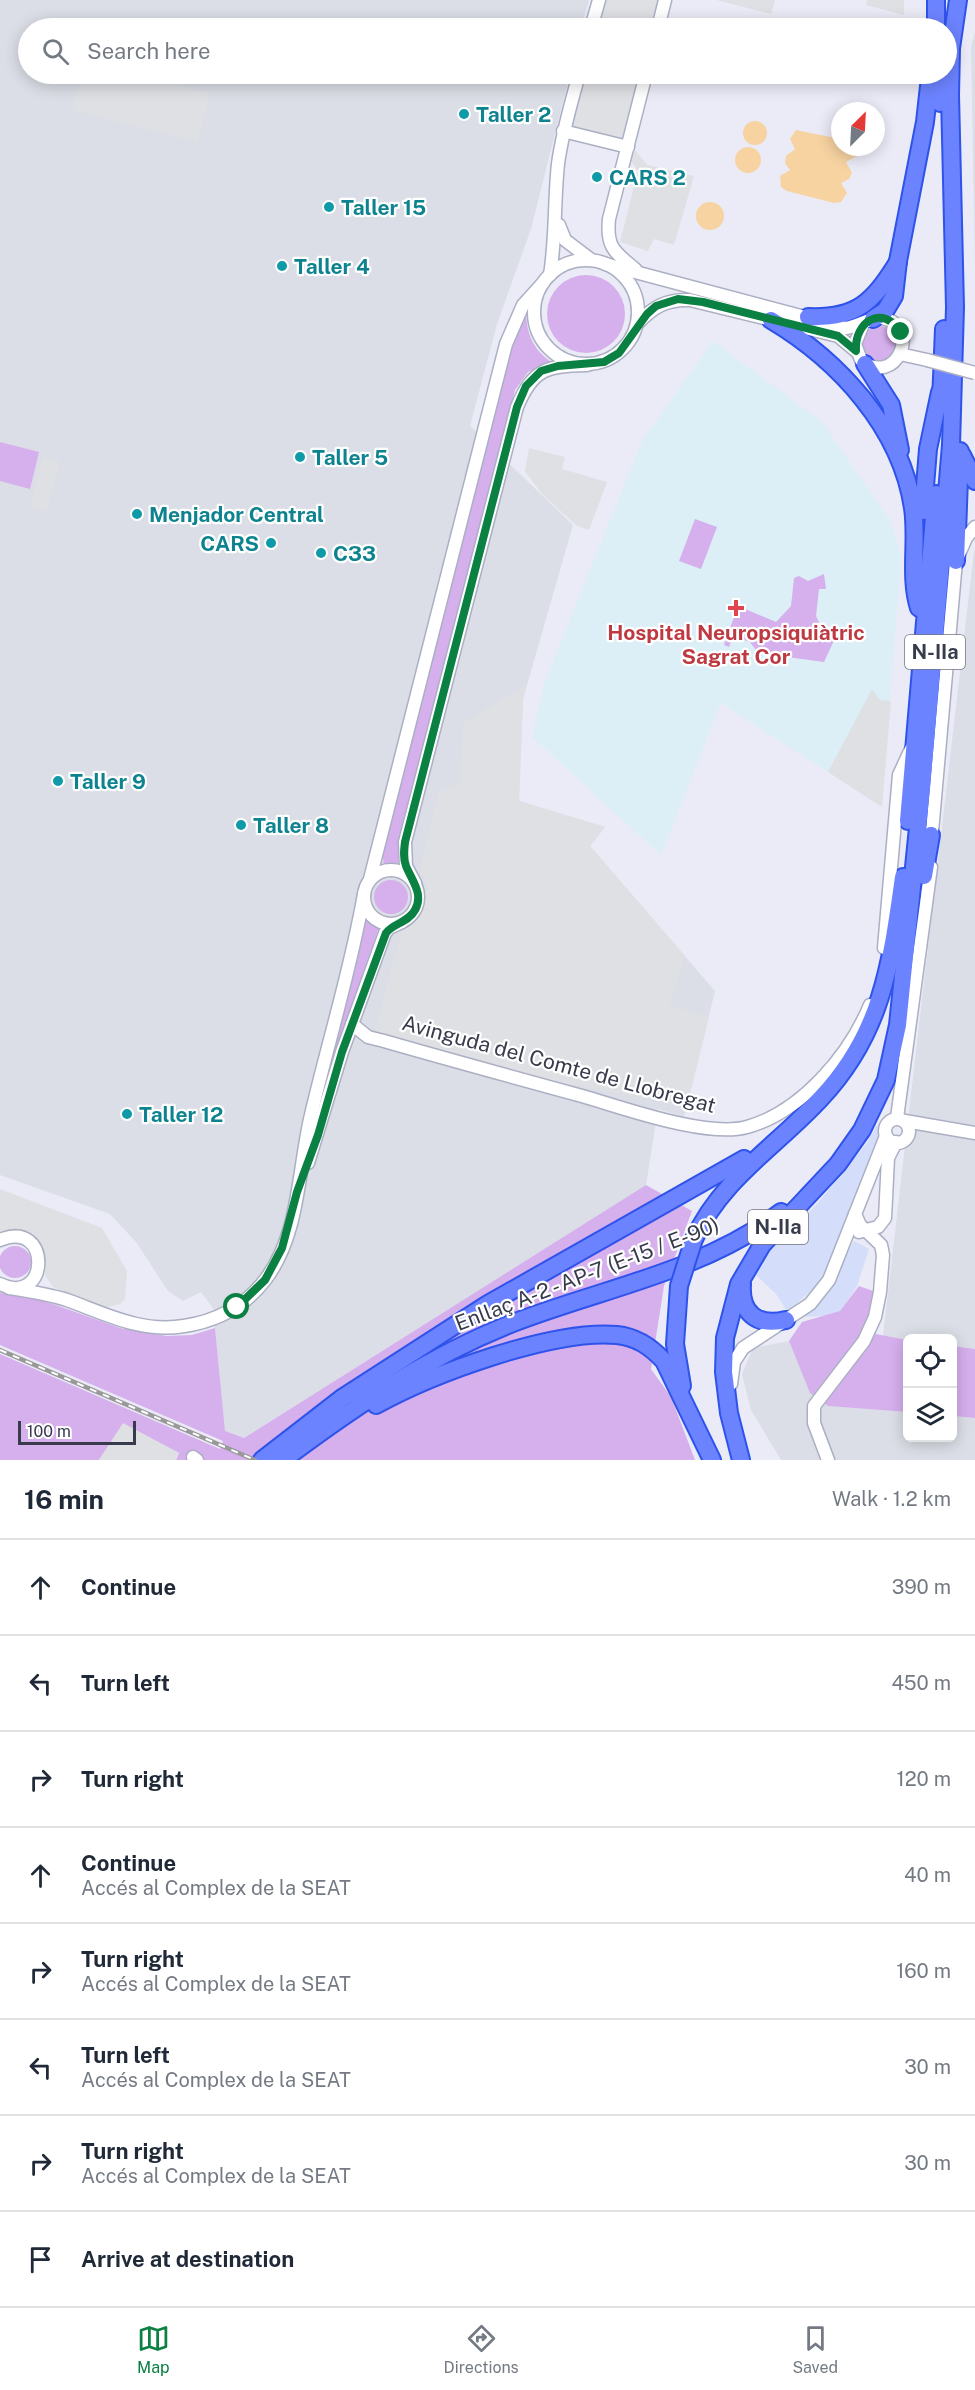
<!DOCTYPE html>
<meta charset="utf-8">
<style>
body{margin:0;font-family:"Public Sans",sans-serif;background:#f6f6f7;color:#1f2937}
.controls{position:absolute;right:18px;bottom:18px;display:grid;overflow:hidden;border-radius:9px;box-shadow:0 3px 15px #0003}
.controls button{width:54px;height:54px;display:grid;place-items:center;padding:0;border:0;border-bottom:2px solid #e0e1e3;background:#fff;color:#1f2937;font:30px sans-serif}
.compass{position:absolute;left:831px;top:102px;width:54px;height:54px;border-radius:50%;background:#fff;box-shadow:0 3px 15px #0003;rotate:24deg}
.scale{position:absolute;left:18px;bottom:15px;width:118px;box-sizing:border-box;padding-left:6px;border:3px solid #373b4b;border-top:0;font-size:16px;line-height:21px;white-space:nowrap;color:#373b4b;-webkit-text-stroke:4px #fff;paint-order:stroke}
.stop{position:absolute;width:18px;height:18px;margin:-14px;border:4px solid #0b8043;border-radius:50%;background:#fff}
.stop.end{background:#0b8043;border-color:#fff;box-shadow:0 2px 6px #0008}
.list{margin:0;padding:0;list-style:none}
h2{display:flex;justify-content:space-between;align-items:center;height:78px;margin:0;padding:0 24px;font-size:26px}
h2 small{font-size:20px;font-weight:400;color:#747a83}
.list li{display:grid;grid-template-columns:39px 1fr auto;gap:18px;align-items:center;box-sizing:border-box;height:96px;padding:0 24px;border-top:2px solid #e0e1e3}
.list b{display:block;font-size:22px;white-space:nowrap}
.list p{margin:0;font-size:20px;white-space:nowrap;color:#747a83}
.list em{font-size:20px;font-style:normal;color:#747a83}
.icon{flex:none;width:33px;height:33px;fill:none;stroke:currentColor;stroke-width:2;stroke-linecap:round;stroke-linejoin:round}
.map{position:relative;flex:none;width:975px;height:1460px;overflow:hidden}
.search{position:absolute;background:#fff;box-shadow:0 3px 15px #0003;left:18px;right:18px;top:18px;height:66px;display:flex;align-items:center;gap:15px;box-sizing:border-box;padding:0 21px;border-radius:33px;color:#747a83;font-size:22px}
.sheet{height:846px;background:#fff}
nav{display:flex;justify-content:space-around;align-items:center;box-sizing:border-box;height:84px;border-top:2px solid #e0e1e3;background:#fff;font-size:16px;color:#747a83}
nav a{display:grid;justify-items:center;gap:3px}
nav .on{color:#0b8043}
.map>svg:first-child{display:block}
.commercial{fill:#d4ddf9}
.industrial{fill:#dbdee6}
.medical{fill:#dceff7}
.green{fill:#d6afed}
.parking{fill:#dee0e4}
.water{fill:#f7d3a2}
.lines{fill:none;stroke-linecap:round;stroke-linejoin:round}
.minor-casing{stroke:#abafc3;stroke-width:15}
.highway-casing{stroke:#2e53eb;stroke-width:20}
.minor{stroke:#fff;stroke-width:12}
.highway{stroke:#6c83ff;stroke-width:16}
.rail-casing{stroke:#999;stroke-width:4.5}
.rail{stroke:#fff;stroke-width:2;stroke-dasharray:7;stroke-linecap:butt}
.minor-bridge-casing{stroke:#abafc3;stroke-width:15;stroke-linecap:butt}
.highway-bridge-casing{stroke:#2e53eb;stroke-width:20;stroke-linecap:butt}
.minor-bridge{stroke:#fff;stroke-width:12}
.highway-bridge{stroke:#6c83ff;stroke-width:16}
.route{stroke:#0b8043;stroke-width:8}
.culture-dot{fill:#0f9aa8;stroke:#fff;stroke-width:2}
.health-dot{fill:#e0444e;stroke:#fff;stroke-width:2}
.labels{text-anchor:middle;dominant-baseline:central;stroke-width:4.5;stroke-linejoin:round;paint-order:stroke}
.shield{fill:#fff;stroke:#737681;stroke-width:1.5}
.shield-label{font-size:20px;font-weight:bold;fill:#373b4b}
.culture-label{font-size:21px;font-weight:bold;fill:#0d838f;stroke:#fff;text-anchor:start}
.health-label{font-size:21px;font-weight:bold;fill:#be3a42;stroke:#fff}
.street-label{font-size:21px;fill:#373b4b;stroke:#fff}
</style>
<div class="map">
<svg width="975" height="1460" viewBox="0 0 975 1460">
<rect width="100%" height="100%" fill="#eaebf6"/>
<g class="commercial">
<path d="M876,1126L882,1127L828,1267L815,1288L787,1311L776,1294L755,1274L760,1260L817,1204L867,1143Z"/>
<path d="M854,1241L869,1249L857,1286L847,1302L840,1311L828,1316L802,1317L825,1296Z"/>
</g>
<g class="industrial">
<path d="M0,0H589L581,28H28V74H570L531,229L497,324L470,426L573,525L523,699L519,801L605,827L590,846L715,991L684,1117L658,1109L646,1185L244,1438L225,1432L213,1308L201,1292L183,1301L168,1291L136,1242L110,1214L0,1175Z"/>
<path d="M975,32V267L971,46Z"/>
<path d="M974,551H975V1349L953,1346L952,1338L907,1340L883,1336Z"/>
<path d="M789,1341L810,1392L828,1406L907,1412L908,1438H952L953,1416L975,1418V1460H781L751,1410L742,1374L753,1348Z"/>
</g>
<path class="medical" d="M713,341L822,422L891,522L901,558L882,807L721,703L661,855L532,737L544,684L642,441Z"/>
<g class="green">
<circle cx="586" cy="314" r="39"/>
<path d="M526,312C527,334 532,348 551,362L528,372L515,390L398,849V865L384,866L382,846L516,332Z"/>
<circle cx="879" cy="344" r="18"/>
<path d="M0,442L39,452L30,489L0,481Z"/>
<path d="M695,519L717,527L701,569L679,561Z"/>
<path d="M824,574L826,589H819L816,616L822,629L838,632L824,662L758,653L750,642L733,636L729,647L724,645L738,606L776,622L791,606L794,578L799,576L808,581Z"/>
<circle cx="391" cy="897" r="17"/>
<path d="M364,916L379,927L336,1053L331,1052Z"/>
<path d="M646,1185L692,1211L664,1286L651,1369L671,1397L695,1460H176L179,1453L123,1424L99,1460H0V1354L220,1449L223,1441L0,1345V1293L28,1295L120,1328L167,1336L192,1335L215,1328L225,1431L244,1438Z"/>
<circle cx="15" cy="1262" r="16"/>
<path d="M859,1286L873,1291L865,1332L907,1340V1412L828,1406L810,1393L789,1341L802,1322L840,1311Z"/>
<path d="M953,1346L975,1349V1418L953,1416Z"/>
</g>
<g class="parking">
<path d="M605,0H672L665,28H597Z"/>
<path d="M717,0H775L771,14Z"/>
<path d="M867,0H904V15L866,5Z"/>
<path d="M81,74H132L210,93L198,142L72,110Z"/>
<path d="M585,74H653L635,143L570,128Z"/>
<path d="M636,151L647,165L694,176L674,245L654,239L648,251L620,242L638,171L628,156Z"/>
<path d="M529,448L565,457L562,469L607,482L589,530L577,526L542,494L525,471Z"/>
<path d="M43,457L60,462L47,512L30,507Z"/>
<path d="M526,686L523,699L519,801L605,827L590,846L685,956L670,1005L709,1017L687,1106L529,1076L375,1031L401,933L419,918L427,889L420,870L438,792L460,783L463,722Z"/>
<path d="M872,689L880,700L891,701L882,807L828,772Z"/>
<path d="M0,1189L102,1228L127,1271L125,1299L120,1304L103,1308L53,1287L45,1275L44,1260L9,1232L0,1234Z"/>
<path d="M123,1423L179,1453L176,1460H99Z"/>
</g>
<g class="water">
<circle cx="755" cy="133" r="12"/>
<path d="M796,130L840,139V147H856L857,156L846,162L852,173L849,179L841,183L847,193L841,202L834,203L787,191L781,187L780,176L790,170L785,163L786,156L795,149L790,139Z"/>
<circle cx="748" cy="160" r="13"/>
<circle cx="710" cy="216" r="14"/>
</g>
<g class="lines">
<defs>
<g id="minor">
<path d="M591,28L599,0"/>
<path d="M658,28L665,0"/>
<path d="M563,131L628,147"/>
<path d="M559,225L565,240L590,259"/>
<circle cx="586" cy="312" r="52"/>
<path d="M605,264L846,328C858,326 871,317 882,318C923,326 896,389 861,360L855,344L863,324"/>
<path d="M636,270C615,252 606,248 609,219L646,74"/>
<path d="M550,275C556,238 554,201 558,164C562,133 571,104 579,74"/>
<path d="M637,324C653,307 666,299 690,300L838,336L856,351"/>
<path d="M900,354L927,360"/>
<path d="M931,843L956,561L966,538L975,527"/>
<circle cx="391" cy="897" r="27"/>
<path d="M370,879L506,344L523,305L543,283"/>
<path d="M415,883L406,866L405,842L517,407C533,368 547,366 587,365"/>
<path d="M884,948L899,775L911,749"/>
<path d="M352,1024L368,1037L384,1041C450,1060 516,1078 582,1096C624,1108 706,1138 747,1127C801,1112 849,1056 870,1005"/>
<path d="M897,1118L931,867"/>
<circle cx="897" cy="1131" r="12"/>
<path d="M905,1121L975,1133"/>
<path d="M308,1163L342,1052L385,933L389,928L402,922"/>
<path d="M859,1232L878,1227L885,1218L888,1158L896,1142"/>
<path d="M0,1240C52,1218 50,1308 0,1284"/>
<path d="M9,1288C28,1291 48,1294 67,1300C106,1314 141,1333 184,1326C217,1321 245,1306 265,1280C300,1235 298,1168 311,1115C328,1042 351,969 364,894"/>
<path d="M731,1384L734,1362L743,1348L810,1304L829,1280L886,1136"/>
<path d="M193,1457L197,1460"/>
<path d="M828,1460L814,1423V1406L864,1341L875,1317L880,1292L883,1255L881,1245L860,1225L855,1214"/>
</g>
<g id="highway">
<path d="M936,0V28"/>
<path d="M938,74L940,103"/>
<path d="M808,317C857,319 873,302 898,262"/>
<path d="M873,319L885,311L894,296L898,261L925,122L930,77"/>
<path d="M771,320C838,360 901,427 913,508C918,541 909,576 919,608"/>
<path d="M865,364L891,405L900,450"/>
<path d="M941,402L944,329"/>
<path d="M962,455L975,481"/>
<path d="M923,511L928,449L940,392"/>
<path d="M956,561L960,451"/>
<path d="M908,821L936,494"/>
<path d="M924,876L931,835"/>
<path d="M694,1239C722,1178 777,1146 821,1098C883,1032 891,962 903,877"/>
<path d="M742,1284C740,1313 757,1327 786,1320"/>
<path d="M679,1286L675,1344L682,1386"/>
<path d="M376,1405C432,1374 553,1329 617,1335C637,1337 651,1347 664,1361L712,1460"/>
<path d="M262,1460L342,1398L488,1304L744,1159"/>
<path d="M283,1460C355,1406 429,1356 513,1323C603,1288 702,1272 781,1212"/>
<path d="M741,1460L729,1413L724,1372L725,1338L739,1284L762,1245L838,1164L862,1130L886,1080L898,1025L922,788L951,445L955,307L950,95L951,48L958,0"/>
</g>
</defs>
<use href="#minor" class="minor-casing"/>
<use href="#highway" class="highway-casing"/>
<use href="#minor" class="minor"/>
<use href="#highway" class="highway"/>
<defs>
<path id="rail" d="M0,1350L255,1460"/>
</defs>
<use href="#rail" class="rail-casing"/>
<use href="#rail" class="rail"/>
<defs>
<path id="minor-bridge" d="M927,360L975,373"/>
<path id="highway-bridge" d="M679,1286L694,1239"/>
</defs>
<use href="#minor-bridge" class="minor-bridge-casing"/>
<use href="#highway-bridge" class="highway-bridge-casing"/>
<use href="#minor-bridge" class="minor-bridge"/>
<use href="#highway-bridge" class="highway-bridge"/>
</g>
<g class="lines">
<path class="route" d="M237,1307L265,1280L282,1248L297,1192L318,1135L342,1052L386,933C393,923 408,923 415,910C424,894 412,881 406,866C403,858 404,850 405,842L517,407L526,386L541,371L558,366L604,362L619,353L647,314L656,306L678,299L703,302L838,336L856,351C854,321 883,304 901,332"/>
</g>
<g class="culture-dot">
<circle cx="464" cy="114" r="6"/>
<circle cx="597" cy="177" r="6"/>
<circle cx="329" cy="207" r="6"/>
<circle cx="282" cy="266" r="6"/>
<circle cx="300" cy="457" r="6"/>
<circle cx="137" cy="514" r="6"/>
<circle cx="271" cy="543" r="6"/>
<circle cx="321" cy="553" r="6"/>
<circle cx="58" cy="781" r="6"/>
<circle cx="241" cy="825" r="6"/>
<circle cx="127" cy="1114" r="6"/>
</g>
<path class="health-dot" d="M733 599h6v6h6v6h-6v6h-6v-6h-6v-6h6z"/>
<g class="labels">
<g class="shield">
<rect x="905" y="635" width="60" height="34" rx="4.5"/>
<rect x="748" y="1210" width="60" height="34" rx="4.5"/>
</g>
<g class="shield-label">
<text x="935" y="652">N-IIa</text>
<text x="778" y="1227">N-IIa</text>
</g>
<g class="culture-label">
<text x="476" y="114">Taller 2</text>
<text x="609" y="177">CARS 2</text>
<text x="341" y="207">Taller 15</text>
<text x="294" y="266">Taller 4</text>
<text x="312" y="457">Taller 5</text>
<text x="149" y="514">Menjador Central</text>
<text x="259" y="543" text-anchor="end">CARS</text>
<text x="333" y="553">C33</text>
<text x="70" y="781">Taller 9</text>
<text x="253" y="825">Taller 8</text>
<text x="139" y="1114">Taller 12</text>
</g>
<g class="health-label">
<text x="736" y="632">Hospital Neuropsiquiàtric<tspan x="736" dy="24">Sagrat Cor</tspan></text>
</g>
<g class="street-label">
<text transform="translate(559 1064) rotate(15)">Avinguda del Comte de Llobregat</text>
<text transform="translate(587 1274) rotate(-21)">Enllaç A-2 - AP-7 (E-15 / E-90)</text>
</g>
</g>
</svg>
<div class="controls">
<button><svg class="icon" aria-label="locate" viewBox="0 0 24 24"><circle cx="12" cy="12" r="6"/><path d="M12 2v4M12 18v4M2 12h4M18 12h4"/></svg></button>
<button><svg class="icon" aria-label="layers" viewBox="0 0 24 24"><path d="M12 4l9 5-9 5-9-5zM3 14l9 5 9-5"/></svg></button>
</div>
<svg class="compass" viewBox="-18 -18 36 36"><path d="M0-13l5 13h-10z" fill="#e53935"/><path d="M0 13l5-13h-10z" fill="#747a83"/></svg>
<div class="scale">100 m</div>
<div class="stop" style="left:237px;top:1307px"></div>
<div class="stop end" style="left:901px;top:332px"></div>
<div class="search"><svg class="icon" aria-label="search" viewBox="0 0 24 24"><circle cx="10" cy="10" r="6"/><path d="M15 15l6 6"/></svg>Search here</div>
</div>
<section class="sheet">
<h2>16 min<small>Walk · 1.2 km</small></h2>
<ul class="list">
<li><svg class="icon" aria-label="ahead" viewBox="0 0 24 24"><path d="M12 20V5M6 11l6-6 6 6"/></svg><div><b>Continue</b></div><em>390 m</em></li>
<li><svg class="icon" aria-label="left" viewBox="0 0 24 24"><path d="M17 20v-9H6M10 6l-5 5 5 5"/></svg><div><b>Turn left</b></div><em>450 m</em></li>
<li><svg class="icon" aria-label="right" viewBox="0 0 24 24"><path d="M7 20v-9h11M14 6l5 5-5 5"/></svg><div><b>Turn right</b></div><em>120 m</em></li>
<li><svg class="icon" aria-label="ahead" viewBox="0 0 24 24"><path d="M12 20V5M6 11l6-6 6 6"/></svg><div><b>Continue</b><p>Accés al Complex de la SEAT</p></div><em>40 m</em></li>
<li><svg class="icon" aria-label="right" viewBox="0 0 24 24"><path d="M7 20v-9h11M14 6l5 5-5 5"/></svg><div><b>Turn right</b><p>Accés al Complex de la SEAT</p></div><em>160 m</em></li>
<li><svg class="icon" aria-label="left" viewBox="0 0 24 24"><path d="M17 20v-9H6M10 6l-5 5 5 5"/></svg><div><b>Turn left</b><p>Accés al Complex de la SEAT</p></div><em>30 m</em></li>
<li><svg class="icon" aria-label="right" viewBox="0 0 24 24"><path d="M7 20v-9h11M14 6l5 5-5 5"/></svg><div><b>Turn right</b><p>Accés al Complex de la SEAT</p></div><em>30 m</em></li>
<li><svg class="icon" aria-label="arrive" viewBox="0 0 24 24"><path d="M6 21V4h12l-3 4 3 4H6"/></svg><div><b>Arrive at destination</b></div></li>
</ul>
</section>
<nav>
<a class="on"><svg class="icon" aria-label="map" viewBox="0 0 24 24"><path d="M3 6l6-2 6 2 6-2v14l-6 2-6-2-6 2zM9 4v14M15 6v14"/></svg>Map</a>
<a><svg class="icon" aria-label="directions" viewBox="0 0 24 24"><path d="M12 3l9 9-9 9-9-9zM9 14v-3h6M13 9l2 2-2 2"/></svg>Directions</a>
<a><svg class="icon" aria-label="saved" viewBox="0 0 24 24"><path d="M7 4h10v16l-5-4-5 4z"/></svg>Saved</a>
</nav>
